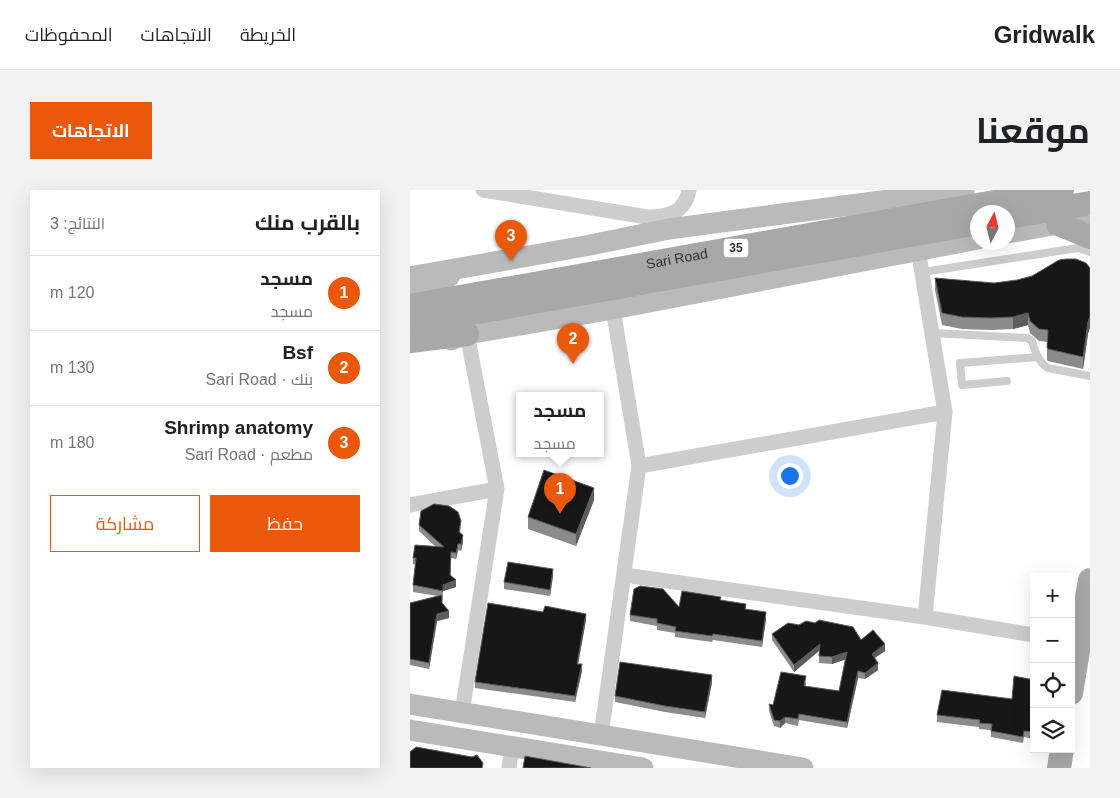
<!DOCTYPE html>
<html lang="ar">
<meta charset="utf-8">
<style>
body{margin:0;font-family:Arial,Cairo,sans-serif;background:#f2f2f2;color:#202124;direction:rtl}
.controls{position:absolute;right:15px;bottom:15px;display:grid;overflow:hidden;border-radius:0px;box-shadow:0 5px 20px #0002}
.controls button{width:45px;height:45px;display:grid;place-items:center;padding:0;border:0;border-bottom:1px solid #e0e0e0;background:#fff;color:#202124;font:25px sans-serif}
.compass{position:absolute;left:560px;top:15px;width:45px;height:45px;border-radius:50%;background:#fff;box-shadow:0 5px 20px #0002;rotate:7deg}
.you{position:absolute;left:379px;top:285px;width:18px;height:18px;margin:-12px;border:4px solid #fff;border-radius:50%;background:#1a73e8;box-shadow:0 0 0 8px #1a73e833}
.badge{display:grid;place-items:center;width:32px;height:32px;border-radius:50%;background:#ea580c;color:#fff;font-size:16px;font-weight:700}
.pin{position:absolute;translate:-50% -41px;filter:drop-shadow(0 1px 2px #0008)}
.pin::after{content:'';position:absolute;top:26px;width:18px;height:15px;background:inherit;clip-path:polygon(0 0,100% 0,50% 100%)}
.popup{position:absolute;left:106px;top:202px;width:88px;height:65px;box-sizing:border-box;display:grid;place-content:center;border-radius:0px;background:#fff;filter:drop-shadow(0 1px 4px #0005);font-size:16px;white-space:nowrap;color:#757577}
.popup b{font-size:19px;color:#202124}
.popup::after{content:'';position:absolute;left:50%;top:100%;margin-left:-10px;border:10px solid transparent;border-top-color:#fff}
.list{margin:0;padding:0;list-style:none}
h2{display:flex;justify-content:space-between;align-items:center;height:65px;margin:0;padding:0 20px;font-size:21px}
h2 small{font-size:16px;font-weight:400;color:#757577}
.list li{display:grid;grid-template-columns:32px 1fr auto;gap:15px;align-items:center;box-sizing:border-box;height:75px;padding:0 20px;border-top:1px solid #e0e0e0}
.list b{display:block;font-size:19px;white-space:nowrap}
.list p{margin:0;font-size:16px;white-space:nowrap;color:#757577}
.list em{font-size:16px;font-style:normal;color:#757577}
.actions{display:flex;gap:10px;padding:15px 20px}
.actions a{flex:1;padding:11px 0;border:1px solid #ea580c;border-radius:0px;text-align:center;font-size:18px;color:#ea580c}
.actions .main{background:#ea580c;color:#fff}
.icon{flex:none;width:28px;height:28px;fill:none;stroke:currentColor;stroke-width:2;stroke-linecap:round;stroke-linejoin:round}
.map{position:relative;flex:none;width:680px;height:578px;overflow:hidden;direction:ltr;border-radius:0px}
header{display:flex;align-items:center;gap:30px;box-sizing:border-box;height:70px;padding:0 25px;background:#fff;border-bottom:1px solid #e0e0e0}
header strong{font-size:24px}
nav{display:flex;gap:28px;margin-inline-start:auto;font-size:18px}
.intro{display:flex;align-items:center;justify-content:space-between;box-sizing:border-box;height:120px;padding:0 30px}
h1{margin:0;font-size:35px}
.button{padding:12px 22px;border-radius:0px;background:#ea580c;color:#fff;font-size:18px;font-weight:700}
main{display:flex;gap:30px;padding:0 30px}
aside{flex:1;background:#fff;border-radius:0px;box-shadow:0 5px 20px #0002}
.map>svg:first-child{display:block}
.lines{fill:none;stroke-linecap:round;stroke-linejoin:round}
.lane{stroke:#cdcdcd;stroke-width:8}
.street{stroke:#cdcdcd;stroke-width:15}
.secondary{stroke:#bababa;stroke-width:21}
.primary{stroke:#a8a8a8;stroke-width:24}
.wall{fill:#8b8b8b}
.shaded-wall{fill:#5d5d5d}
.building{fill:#171717;stroke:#5d5d5d}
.labels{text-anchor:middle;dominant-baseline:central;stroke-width:5;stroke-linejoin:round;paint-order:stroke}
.shield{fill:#fff;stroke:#6e6e6e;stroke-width:1}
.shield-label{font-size:12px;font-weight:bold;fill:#303030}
.street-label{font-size:14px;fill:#303030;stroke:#fff}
</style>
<header>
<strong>Gridwalk</strong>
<nav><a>الخريطة</a><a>الاتجاهات</a><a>المحفوظات</a></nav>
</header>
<div class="intro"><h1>موقعنا</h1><a class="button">الاتجاهات</a></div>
<main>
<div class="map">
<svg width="680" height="578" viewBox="0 0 680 578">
<rect width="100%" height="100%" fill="#fff"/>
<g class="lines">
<g class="lane">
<path d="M513,82L668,58L680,62"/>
<path d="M523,143L617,148L622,151C625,162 629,173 638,178L680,186"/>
<path d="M597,191L552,195L550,173L628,167"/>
</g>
<g class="street">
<path d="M73,0L237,27C258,27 275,23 279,0"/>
<path d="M508,59L535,222L515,427"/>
<path d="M229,276L535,222"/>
<path d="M0,315L87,299"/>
<path d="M214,385L515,427L624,445"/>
<path d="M52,523L87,299L57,144"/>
<path d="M191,545L229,276L203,119"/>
<path d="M99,578L102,556"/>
</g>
<g class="secondary">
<path d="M598,43L680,28"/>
<path d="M0,87L175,56L259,39L554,0"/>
<path d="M0,107L39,87"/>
<path d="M41,150L57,144L203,119L568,49"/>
<path d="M0,514L393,578"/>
<path d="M0,540L233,578"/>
</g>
<g class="primary">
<path d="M598,27L680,13"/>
<path d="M648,34L680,47"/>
<path id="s1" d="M0,116L652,0"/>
<path d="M0,134L568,33"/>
<path d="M0,151L57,144"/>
<path d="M661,503L680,390"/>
<path d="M649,578L652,559"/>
</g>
</g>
<g class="wall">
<path d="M525,88L678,144L673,179L638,171L637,170V152L629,151L620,143L618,135L603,139L581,140L552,139L532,135L525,100Z"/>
<path d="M184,310L166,356L118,339V327Z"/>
<path d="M9,335L51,337L50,343L53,352L51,361L48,360L46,369L41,368V386L46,397L33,401L32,414L39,428L27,431L19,479L0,475V413L28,406L3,402V395L6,375L3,374V368L26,357L9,341Z"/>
<path d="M143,386L140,406L94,399V392Z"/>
<path d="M311,410L336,419L356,429L352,457L303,450L302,452L265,447V443L247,440V436L220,431V425Z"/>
<path d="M176,430L168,474L172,481L165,512L65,498V492Z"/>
<path d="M362,444L451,450L475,461L464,468L468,480L455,489L448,488L437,538L389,530L388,536L375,533L370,538L364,536L359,521V514L363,515L396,492V496L429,501L435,469L422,474L409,473V461L384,482L362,450Z"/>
<path d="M624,490V549L614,547L613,553L581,547V540L569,539V537L527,532V525L602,509Z"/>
<path d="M302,492L295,528L255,522L205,512V506Z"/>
</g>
<g class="shaded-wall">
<path d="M618,123V135L603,139V127Z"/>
<path d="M680,126V138L678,144L673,179V167L678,132Z"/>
<path d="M184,298V310L166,356V344Z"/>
<path d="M53,345V352L51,361V354Z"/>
<path d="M48,354V360L46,369V363Z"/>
<path d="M143,379V386L140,406V400Z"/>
<path d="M46,390V397L33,401V407V395Z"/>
<path d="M39,421V428L27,431L19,479V473L27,424Z"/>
<path d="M356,422V429L352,457V451Z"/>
<path d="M176,424V430L167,480V474Z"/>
<path d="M410,454V460L384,482V475Z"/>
<path d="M475,454V461L462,470V464Z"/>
<path d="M437,462V469L422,474V467Z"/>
<path d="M468,473V480L455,489V483Z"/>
<path d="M172,474V481L165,512V506Z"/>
<path d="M448,481V488L437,538V532Z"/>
<path d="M302,485V492L295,528V522Z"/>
<path d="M375,527V533L370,538V531Z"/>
</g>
<g class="building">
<path d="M656,69H666L676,73L680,78V126L678,132L673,167L638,159L637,158L638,140L629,139L620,131L618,123L603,127L581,128L552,127L532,123L525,88L584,93L607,90L622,86L649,70Z"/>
<path d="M134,280L184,298L166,344L118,327Z"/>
<path d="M24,314L39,316L48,322L51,331L49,342L53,345L51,354H48L46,363L41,362L40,385L46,390L33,395V401L3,395L6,368H3L5,355L34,357L9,335L11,321Z"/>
<path d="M98,372L143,379L140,400L94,392Z"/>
<path d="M230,396L253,399L269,417L272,401L311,407L310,410L336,414L335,419L356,422L352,451L303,444L302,446L265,441L266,437L247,433V429L220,425L224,399Z"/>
<path d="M32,405V413L39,421L27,424L19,473L0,469V413Z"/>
<path d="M78,413L133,422L135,416L176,424L167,474H172L165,506L65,492Z"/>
<path d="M409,430L443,437L451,450L463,440L475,454L462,464L468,473L455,483L448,481L437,532L389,524L388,529L375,527L370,531L364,530L359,514L363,515L371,482L396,486L394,496L429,501L437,462L422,467L409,466L410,454L384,475L362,444L378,433L389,435L396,431L405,433Z"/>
<path d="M210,472L302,485L295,522L255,516L205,506Z"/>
<path d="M604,486L624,490V509L623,512H624V542L614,541L613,547L581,541L582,534L569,533L570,530L527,525L532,500L602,509Z"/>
<path d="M6,557L62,567L67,565L73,573L72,578H0V562Z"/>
<path d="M115,566L181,578H113Z"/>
</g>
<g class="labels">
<rect class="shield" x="313.5" y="48.5" width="25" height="19" rx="4"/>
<g class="shield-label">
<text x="326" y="58">35</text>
</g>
<g class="street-label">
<text stroke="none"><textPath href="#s1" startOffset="271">Sari Road</textPath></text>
</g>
</g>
</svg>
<div class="controls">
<button>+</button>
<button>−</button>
<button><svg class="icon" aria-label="locate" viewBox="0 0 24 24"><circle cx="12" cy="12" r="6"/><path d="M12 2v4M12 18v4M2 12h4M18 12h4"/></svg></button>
<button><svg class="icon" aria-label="layers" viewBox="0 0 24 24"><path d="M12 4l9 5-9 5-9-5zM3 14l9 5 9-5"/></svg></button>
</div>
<svg class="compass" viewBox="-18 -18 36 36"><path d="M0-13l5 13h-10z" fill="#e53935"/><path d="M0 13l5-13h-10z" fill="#757577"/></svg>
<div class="you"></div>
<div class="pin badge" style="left:150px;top:324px">1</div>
<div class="popup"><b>مسجد</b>مسجد</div>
<div class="pin badge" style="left:163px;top:174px">2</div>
<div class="pin badge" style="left:101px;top:71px">3</div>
</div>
<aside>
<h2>بالقرب منك<small>النتائج: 3</small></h2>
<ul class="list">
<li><span class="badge">1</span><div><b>مسجد</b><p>مسجد</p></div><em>120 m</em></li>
<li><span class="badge">2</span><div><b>Bsf</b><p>بنك · Sari Road</p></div><em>130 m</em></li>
<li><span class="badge">3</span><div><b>Shrimp anatomy</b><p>مطعم · Sari Road</p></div><em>180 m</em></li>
</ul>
<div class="actions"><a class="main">حفظ</a><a>مشاركة</a></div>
</aside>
</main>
